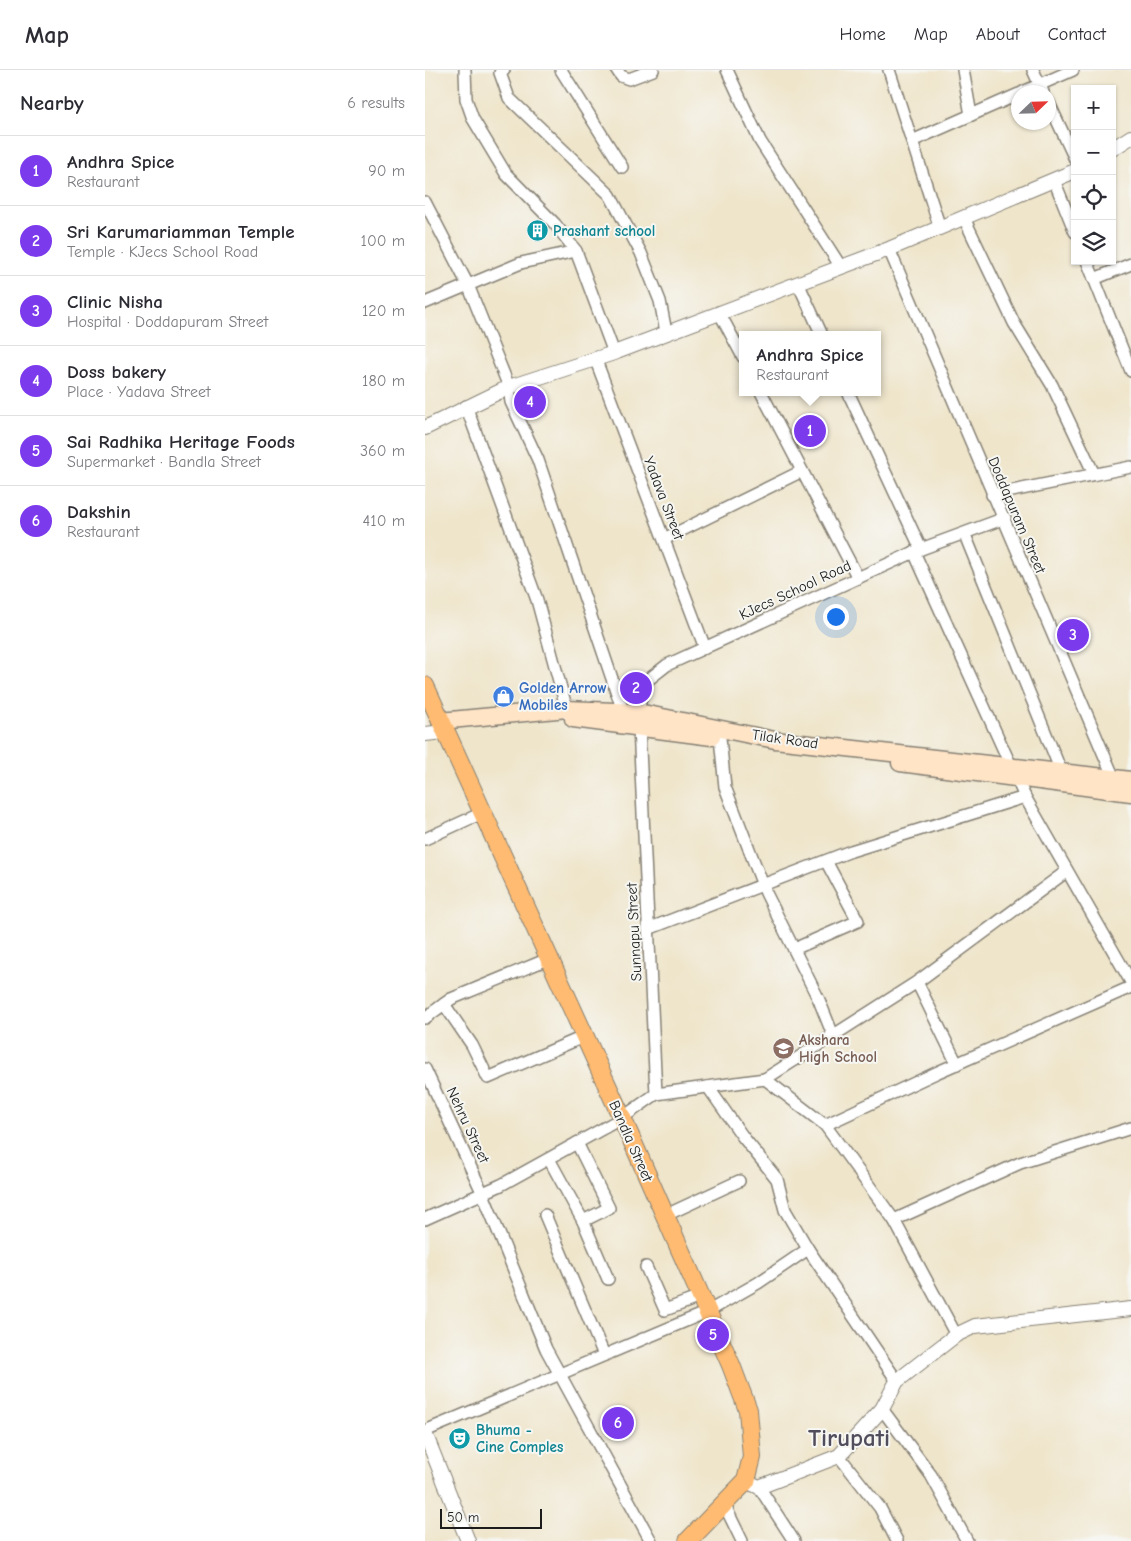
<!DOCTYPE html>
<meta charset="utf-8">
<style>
body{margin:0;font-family:"Comic Neue",sans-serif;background:#f2f2f3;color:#2b2b33}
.controls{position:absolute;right:15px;top:15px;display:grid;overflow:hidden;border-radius:0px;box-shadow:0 1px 4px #0004}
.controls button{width:45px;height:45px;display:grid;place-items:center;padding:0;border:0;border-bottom:1px solid #e1e1e2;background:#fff;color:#2b2b33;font:25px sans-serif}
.compass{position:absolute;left:586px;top:15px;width:45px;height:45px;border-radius:50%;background:#fff;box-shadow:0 1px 4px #0004;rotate:67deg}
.scale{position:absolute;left:15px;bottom:12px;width:102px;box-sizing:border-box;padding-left:5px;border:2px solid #1c1c1c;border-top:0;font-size:14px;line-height:18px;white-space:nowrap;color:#1c1c1c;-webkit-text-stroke:4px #f6f6f2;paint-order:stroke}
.you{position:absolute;left:410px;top:546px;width:18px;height:18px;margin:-12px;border:4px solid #fff;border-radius:50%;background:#1a73e8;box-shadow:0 0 0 8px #1a73e833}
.badge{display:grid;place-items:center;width:32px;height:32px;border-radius:50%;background:#7c3aed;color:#fff;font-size:16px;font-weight:700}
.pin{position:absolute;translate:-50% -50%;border:2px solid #fff;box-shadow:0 1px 5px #0006}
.popup{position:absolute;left:314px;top:261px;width:142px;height:65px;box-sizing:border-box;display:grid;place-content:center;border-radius:0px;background:#fff;filter:drop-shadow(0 1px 4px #0005);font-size:16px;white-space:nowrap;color:#7c7c81}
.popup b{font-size:19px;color:#2b2b33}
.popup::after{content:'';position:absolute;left:50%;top:100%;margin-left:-10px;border:10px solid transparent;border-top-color:#fff}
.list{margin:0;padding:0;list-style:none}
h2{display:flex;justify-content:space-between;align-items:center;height:65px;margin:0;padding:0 20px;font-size:21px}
h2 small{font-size:16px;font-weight:400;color:#7c7c81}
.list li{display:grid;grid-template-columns:32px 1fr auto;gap:15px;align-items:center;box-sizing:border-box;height:70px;padding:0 20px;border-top:1px solid #e1e1e2}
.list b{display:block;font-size:19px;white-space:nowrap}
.list p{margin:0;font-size:16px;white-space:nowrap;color:#7c7c81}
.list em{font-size:16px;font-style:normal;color:#7c7c81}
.icon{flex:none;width:28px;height:28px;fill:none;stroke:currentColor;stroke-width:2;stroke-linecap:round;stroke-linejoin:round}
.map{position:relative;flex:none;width:706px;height:1471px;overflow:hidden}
header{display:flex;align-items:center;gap:30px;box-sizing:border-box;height:70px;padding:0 25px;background:#fff;border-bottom:1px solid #e1e1e2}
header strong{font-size:24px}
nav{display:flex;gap:28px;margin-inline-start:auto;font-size:18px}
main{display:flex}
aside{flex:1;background:#fff}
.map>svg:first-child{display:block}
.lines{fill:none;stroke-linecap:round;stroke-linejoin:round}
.minor-casing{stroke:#868074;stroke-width:14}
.tertiary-casing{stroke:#868074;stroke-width:16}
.secondary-casing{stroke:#868074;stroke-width:19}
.primary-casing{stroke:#868074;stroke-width:20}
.minor{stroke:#fff;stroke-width:11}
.tertiary{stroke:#fff;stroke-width:14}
.secondary{stroke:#ffe4c6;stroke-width:16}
.primary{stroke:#ffbb71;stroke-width:18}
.labels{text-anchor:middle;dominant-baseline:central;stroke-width:4;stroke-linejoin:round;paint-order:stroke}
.culture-label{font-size:15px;font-weight:bold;fill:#0d838f;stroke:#f6f6f2;text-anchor:start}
.street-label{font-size:15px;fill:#1c1c1c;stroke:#f6f6f2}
.shop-label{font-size:15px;font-weight:bold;fill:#366cbe;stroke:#f6f6f2;text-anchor:start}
.education-label{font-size:15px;font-weight:bold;fill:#785e54;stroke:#f6f6f2;text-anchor:start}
.town-label{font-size:25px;font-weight:bold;fill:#524d5d;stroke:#f6f6f2}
</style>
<header>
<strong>Map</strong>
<nav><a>Home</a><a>Map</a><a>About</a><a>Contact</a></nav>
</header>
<main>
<aside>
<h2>Nearby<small>6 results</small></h2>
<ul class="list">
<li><span class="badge">1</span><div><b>Andhra Spice</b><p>Restaurant</p></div><em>90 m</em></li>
<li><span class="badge">2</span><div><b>Sri Karumariamman Temple</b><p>Temple · KJecs School Road</p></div><em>100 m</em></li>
<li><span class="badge">3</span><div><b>Clinic Nisha</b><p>Hospital · Doddapuram Street</p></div><em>120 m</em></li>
<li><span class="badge">4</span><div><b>Doss bakery</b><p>Place · Yadava Street</p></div><em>180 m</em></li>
<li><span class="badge">5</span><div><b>Sai Radhika Heritage Foods</b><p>Supermarket · Bandla Street</p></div><em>360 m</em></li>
<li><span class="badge">6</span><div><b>Dakshin</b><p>Restaurant</p></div><em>410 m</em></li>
</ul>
</aside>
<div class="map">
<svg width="706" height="1471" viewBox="0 0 706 1471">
<rect width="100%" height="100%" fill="#f6f6f2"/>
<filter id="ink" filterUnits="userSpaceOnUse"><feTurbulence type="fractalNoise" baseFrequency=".02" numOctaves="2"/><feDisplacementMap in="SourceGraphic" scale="10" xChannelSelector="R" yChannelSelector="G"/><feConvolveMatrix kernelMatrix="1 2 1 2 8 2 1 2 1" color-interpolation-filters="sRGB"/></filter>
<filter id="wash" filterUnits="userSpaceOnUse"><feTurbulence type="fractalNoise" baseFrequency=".0096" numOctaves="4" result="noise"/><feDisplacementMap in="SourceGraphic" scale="20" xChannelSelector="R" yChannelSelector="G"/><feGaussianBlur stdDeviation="1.12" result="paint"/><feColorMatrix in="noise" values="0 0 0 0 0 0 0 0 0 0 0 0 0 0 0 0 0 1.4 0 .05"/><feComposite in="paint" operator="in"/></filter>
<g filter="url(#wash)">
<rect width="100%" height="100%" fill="#efe5cb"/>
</g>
<g filter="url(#ink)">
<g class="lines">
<defs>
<g id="minor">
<path d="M40,0L41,29L48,49L81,104L130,154L151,181L189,283"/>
<path d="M79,0L75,3L84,28L185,125L216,183L235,231L241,262"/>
<path d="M136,0L197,97"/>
<path d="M192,0L196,6L204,9L228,0"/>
<path d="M302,0L335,71L416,197"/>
<path d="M464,0L515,158"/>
<path d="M538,0L546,45"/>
<path d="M608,0L618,22"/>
<path d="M598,22L648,0"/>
<path d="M624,33L650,89"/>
<path d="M487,71L594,24"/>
<path d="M629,110L650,162"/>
<path d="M0,132L43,215L84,317L86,332L113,390L200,647"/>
<path d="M539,148L589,253L627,315L669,404"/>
<path d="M464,179L691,713"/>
<path d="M662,191L706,301"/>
<path d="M669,209L706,194"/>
<path d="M373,213L397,265"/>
<path d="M0,233L96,193L151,181"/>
<path d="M294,242L318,287"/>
<path d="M170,288L280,578"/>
<path d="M336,322L433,508"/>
<path d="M423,322L496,479"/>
<path d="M41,336L112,530L143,644"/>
<path d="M567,425L706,397"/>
<path d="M540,465L638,706"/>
<path d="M239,469L377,401"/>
<path d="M489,482L600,727L706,912"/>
<path d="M212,647L219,613L242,595L496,479L580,448"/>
<path d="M295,668L300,717L341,823L394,930L408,965"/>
<path d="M0,769L57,743"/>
<path d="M223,859L426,781L600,727"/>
<path d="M369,879L433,851L401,791"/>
<path d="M492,912L532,994"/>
<path d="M19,934L47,975L63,1008L158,967"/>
<path d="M0,948L26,929L123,889"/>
<path d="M0,999L58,1124L121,1279L226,1471"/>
<path d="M340,1009L492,912L642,801"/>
<path d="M231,1024L340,1009L400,1055L469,1150L531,1265"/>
<path d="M400,1055L513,1002L706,917"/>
<path d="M152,1073L184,1138L158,1151L183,1209"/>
<path d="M124,1089L158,1151"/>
<path d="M120,1145L179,1285"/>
<path d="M239,1146L314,1111"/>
<path d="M0,1149L76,1115L197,1048L231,1024L214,657"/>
<path d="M469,1150L595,1093L706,1058"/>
<path d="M383,1179L472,1311"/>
<path d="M221,1197L240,1240L275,1227"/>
<path d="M457,1339L506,1405L542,1471"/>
<path d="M0,1361L282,1242L333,1213L383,1179L360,1140L352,1109L318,1067L283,1017"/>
<path d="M414,1386L455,1438L472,1471"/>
<path d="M334,1417L369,1471"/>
<path d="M299,1434L317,1471"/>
</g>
<g id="tertiary">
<path d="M687,79L706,67"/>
<path d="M0,358L84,317L189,283L464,179L650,101"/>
<path d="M0,664L20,662"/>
<path d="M0,1363L43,1471"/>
<path d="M321,1411L334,1417L414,1386L457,1339L472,1311L531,1265L550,1256L706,1239"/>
</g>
<g id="secondary">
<path d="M148,649L287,667"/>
<path d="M15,651L142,639L213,642L350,670L706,710"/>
<path d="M475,693L706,723"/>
</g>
<path id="primary" d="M0,616L197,1048L306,1295L323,1340L327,1387L321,1411L263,1471"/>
</defs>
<use href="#minor" class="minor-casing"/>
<use href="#tertiary" class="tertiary-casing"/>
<use href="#secondary" class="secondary-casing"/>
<use href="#primary" class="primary-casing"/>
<use href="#minor" class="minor"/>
<use href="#tertiary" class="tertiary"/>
<use href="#secondary" class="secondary"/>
<use href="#primary" class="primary"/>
</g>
</g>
<defs>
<symbol id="building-disc" viewBox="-11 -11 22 22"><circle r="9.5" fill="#0f9aa8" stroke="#f6f6f2"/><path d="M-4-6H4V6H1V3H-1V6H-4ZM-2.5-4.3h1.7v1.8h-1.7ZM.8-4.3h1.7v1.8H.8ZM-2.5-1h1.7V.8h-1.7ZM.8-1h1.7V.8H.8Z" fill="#fff"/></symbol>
<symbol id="shop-disc" viewBox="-11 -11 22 22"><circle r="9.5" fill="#3f7fe0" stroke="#f6f6f2"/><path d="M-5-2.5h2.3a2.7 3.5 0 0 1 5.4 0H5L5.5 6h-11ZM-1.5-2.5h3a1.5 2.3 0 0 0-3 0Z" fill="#fff"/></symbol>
<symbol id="school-disc" viewBox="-11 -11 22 22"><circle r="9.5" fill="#8d6e63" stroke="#f6f6f2"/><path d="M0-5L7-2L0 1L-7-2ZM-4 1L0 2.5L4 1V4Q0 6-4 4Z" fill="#fff"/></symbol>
<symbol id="theatre-disc" viewBox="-11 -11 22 22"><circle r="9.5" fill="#0f9aa8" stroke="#f6f6f2"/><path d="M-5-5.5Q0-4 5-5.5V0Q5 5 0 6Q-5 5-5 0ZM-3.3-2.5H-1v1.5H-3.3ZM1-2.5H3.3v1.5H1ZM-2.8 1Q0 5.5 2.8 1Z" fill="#fff"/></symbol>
</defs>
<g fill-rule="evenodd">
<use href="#building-disc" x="100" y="148" width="25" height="25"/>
<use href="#shop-disc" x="66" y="614" width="25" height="25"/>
<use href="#school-disc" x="346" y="966" width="25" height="25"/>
<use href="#theatre-disc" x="22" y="1356" width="25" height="25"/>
</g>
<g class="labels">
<g class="culture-label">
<text x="128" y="161">Prashant school</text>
<text x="51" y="1360">Bhuma -<tspan x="51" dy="17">Cine Comples</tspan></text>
</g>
<g class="street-label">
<text transform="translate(239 428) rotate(69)">Yadava Street</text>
<text transform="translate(592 445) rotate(67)">Doddapuram Street</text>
<text transform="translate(370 520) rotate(-25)">KJecs School Road</text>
<text transform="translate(360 669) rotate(8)">Tilak Road</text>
<text transform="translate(209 862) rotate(-93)">Sunnapu Street</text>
<text transform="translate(43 1055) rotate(65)">Nehru Street</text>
<text transform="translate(206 1071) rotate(66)">Bandla Street</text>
</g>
<g class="shop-label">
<text x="94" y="618">Golden Arrow<tspan x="94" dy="17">Mobiles</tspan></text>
</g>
<g class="education-label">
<text x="374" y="970">Akshara<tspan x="374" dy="17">High School</tspan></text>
</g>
<g class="town-label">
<text x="424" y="1367">Tirupati</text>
</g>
</g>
</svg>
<div class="controls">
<button>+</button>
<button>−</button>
<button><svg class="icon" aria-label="locate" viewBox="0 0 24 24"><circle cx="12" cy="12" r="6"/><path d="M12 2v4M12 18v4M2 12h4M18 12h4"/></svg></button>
<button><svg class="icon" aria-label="layers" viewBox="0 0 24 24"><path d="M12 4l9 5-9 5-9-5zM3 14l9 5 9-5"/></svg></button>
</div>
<svg class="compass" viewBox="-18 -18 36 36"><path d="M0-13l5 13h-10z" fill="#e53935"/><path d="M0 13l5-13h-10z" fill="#7c7c81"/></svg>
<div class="scale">50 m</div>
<div class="you"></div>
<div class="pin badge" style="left:385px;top:361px">1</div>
<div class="popup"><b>Andhra Spice</b>Restaurant</div>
<div class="pin badge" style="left:211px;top:618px">2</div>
<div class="pin badge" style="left:648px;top:565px">3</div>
<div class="pin badge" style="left:105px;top:332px">4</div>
<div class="pin badge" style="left:288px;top:1265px">5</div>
<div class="pin badge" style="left:193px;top:1353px">6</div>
</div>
</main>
